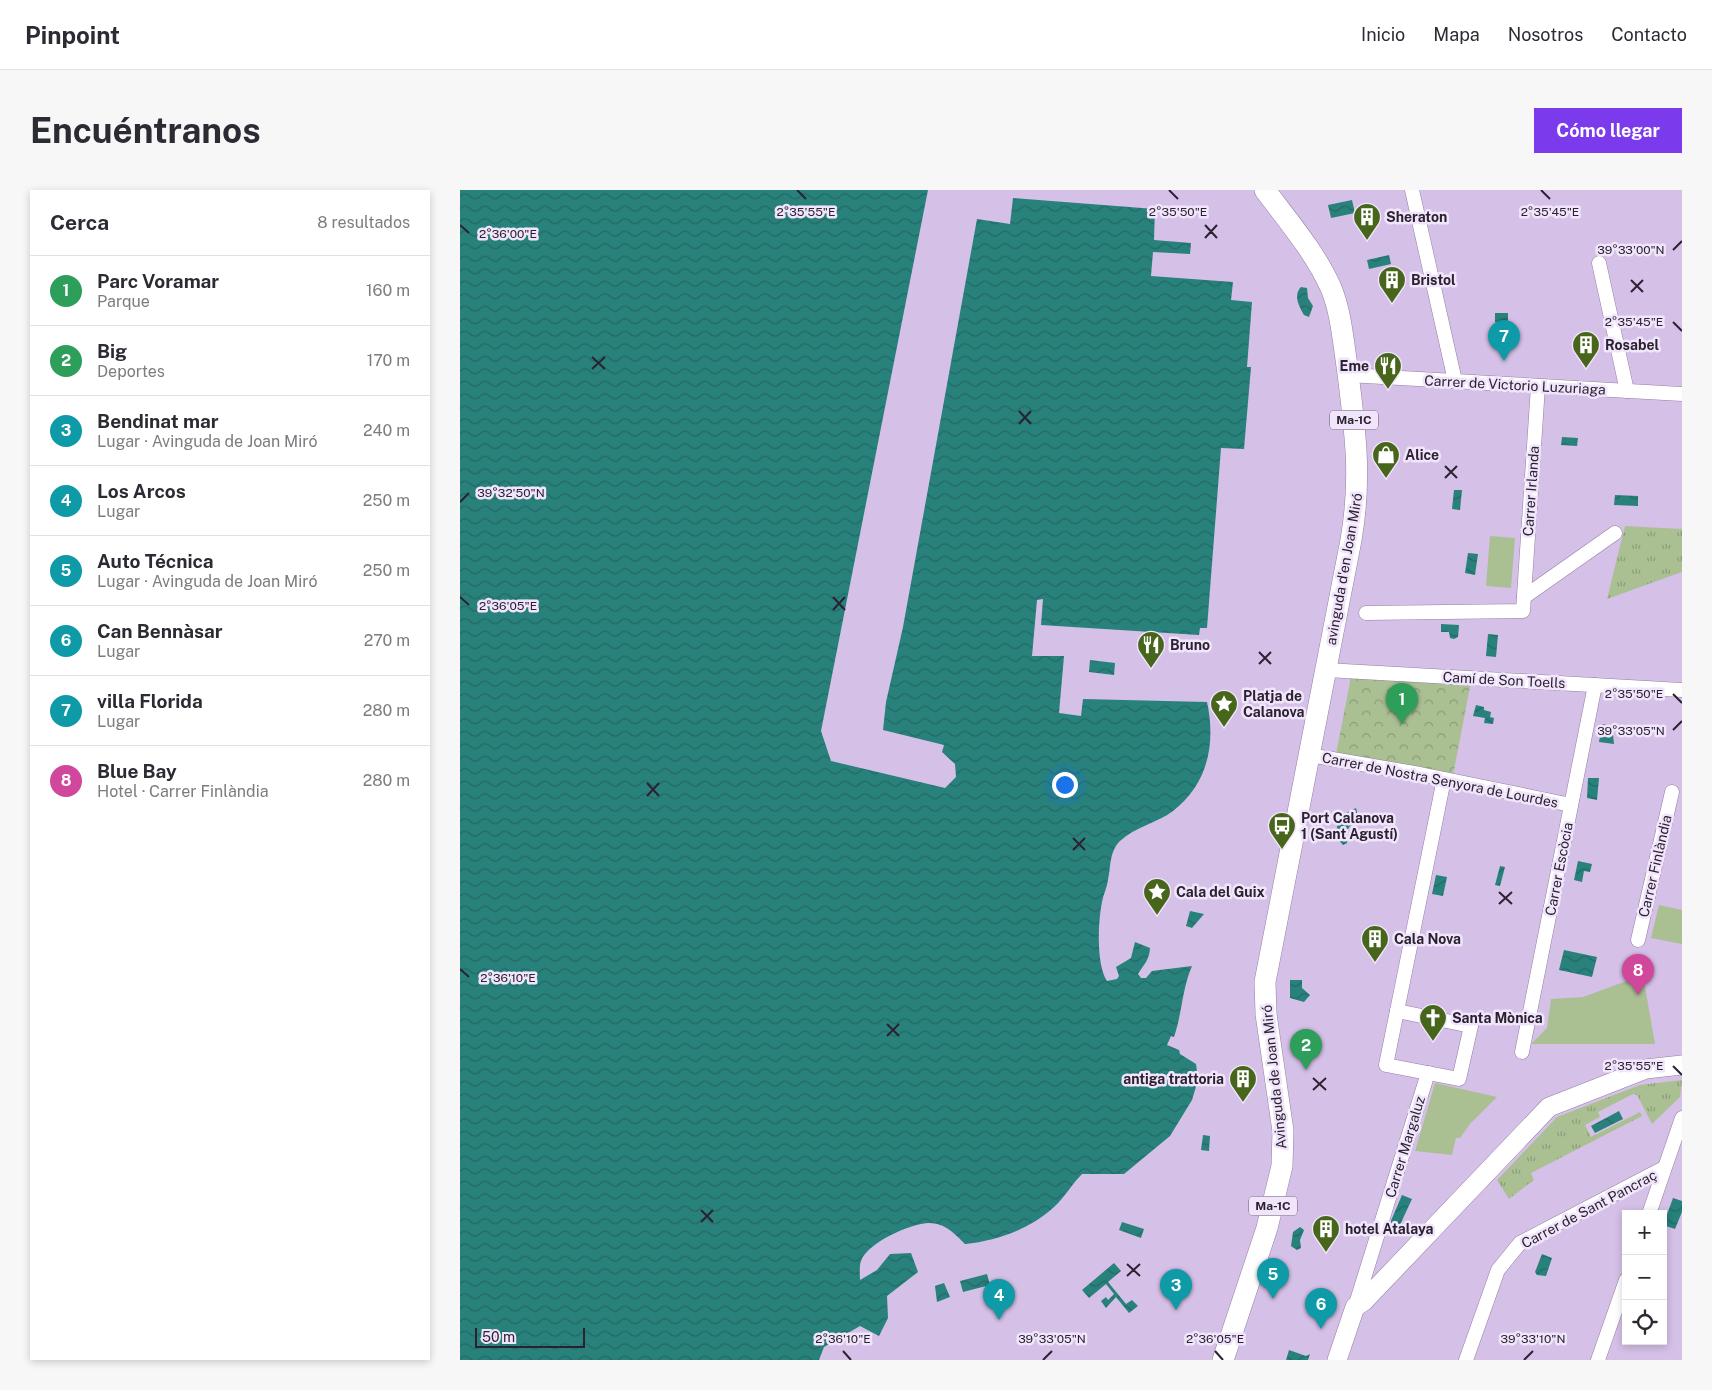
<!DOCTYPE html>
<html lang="es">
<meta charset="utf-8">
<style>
body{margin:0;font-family:"Public Sans",sans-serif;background:#f7f7f7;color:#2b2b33}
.controls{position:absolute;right:15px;bottom:15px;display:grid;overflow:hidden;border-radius:0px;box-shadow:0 2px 8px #0003}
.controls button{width:45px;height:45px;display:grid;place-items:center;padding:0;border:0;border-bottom:1px solid #e1e1e2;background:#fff;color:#2b2b33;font:25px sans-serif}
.scale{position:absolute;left:15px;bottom:12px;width:110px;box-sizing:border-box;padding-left:5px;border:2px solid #2b2231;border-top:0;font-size:14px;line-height:18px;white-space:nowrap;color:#2b2231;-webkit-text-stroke:4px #f0e5fa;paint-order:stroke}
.you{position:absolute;left:604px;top:594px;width:18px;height:18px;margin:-12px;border:4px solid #fff;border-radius:50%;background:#1a73e8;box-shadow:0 0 0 8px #1a73e833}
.badge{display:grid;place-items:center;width:32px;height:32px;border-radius:50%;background:#7c3aed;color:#fff;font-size:16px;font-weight:700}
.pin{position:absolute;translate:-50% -41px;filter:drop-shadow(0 1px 2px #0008)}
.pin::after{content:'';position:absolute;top:26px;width:18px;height:15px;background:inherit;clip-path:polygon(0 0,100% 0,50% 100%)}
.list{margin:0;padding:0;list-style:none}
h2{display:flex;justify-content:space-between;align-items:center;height:65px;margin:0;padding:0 20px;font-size:21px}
h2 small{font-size:16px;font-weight:400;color:#7c7c81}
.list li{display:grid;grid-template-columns:32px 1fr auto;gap:15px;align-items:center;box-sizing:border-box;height:70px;padding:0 20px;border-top:1px solid #e1e1e2}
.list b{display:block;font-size:19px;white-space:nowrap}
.list p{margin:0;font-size:16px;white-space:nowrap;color:#7c7c81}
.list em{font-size:16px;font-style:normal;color:#7c7c81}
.icon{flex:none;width:28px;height:28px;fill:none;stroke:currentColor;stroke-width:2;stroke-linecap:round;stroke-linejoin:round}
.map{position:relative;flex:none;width:1222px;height:1170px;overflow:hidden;border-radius:0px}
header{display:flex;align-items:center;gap:30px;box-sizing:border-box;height:70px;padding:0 25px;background:#fff;border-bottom:1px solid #e1e1e2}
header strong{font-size:24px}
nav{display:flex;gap:28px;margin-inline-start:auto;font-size:18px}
.intro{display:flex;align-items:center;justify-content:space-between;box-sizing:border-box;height:120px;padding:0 30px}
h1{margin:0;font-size:35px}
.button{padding:12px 22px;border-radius:0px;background:#7c3aed;color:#fff;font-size:18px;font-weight:700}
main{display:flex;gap:30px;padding:0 30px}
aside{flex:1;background:#fff;border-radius:0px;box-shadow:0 2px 8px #0003}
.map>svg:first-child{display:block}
.grass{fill:url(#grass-tufts)}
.park{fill:url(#park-crowns)}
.garden{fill:#aac093}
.water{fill:url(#water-waves)}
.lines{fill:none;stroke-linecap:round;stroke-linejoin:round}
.street-casing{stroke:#937fa4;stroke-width:15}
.secondary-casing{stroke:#937fa4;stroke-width:20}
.primary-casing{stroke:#937fa4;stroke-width:22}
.street{stroke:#fff;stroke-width:14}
.secondary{stroke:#fff;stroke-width:19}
.primary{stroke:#fff;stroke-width:21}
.ticks{fill:none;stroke:#2b2231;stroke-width:2}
.labels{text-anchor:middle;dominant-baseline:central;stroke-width:5;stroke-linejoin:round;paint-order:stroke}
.shield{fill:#f0e5fa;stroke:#665c6d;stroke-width:1}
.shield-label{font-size:12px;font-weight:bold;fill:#2b2231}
.poi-label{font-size:14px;font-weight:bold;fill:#2b2231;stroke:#f0e5fa;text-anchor:start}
.street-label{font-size:14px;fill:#2b2231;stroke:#f0e5fa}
.ticks-label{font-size:12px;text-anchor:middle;fill:#2b2231;stroke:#f0e5fa;stroke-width:5;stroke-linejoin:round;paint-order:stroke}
</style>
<header>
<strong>Pinpoint</strong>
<nav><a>Inicio</a><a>Mapa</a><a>Nosotros</a><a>Contacto</a></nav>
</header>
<div class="intro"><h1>Encuéntranos</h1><a class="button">Cómo llegar</a></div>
<main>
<aside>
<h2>Cerca<small>8 resultados</small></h2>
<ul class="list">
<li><span class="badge" style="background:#2e9e5b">1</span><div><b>Parc Voramar</b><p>Parque</p></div><em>160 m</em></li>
<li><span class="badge" style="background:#2e9e5b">2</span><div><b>Big</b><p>Deportes</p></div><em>170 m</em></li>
<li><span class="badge" style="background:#0f9aa8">3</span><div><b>Bendinat mar</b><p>Lugar · Avinguda de Joan Miró</p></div><em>240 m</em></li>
<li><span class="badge" style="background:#0f9aa8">4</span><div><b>Los Arcos</b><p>Lugar</p></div><em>250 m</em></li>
<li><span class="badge" style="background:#0f9aa8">5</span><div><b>Auto Técnica</b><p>Lugar · Avinguda de Joan Miró</p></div><em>250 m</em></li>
<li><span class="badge" style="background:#0f9aa8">6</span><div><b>Can Bennàsar</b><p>Lugar</p></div><em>270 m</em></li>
<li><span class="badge" style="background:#0f9aa8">7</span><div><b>villa Florida</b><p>Lugar</p></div><em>280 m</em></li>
<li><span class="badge" style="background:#d1479c">8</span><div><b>Blue Bay</b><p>Hotel · Carrer Finlàndia</p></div><em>280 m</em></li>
</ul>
</aside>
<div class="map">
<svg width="1222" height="1170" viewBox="0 0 1222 1170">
<defs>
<pattern id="grass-tufts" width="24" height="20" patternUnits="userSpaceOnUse" patternTransform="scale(1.25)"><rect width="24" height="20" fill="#aac093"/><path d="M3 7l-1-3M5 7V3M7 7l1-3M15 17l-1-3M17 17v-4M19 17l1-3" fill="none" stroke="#8b9c79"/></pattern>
<pattern id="park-crowns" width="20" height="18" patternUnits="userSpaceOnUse" patternTransform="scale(1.25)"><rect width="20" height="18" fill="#aac093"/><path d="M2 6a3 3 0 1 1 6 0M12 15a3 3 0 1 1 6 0" fill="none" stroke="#8b9c79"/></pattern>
<pattern id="water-waves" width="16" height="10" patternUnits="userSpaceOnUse" patternTransform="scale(1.25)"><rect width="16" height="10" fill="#28817b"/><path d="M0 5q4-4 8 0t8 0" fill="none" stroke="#236965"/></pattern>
</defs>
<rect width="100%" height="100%" fill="#d5c0e7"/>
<g class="grass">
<path d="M1165,336L1222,339V382L1147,409Z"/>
<path d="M1222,890L1220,907L1192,934L1177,905L1173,904L1138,922L1140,927L1125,935L1131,947L1180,922L1182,926L1071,983L1074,990L1049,1009L1037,990L1097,927L1180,895Z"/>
</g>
<path class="park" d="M891,487L1011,492L993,585L876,564Z"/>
<g class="garden">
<path d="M1030,346L1055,348L1051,398L1026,396Z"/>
<path d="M1199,715L1222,720V754L1191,748Z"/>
<path d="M1183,785L1195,854H1071L1087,838L1091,809L1123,807Z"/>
<path d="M975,893L1037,907L1010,934L1000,948H996L992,965L955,961Z"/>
</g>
<g class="water">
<path d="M0,0H468L361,541L371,571L485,598L496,587L495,574L482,562L484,555L423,540L426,512L443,437L517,29L550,34L553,8L695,19L694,50L731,53L730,64L693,62L691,86L773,92L771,110L792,112L787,177H791L784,259L761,258L747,438H740L739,445L581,435L583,409L577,410L572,466H604L599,523L621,526L623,509L747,512C756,553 748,594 713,621C697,633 675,637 660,651C649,662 651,677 648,690C647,698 643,705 642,712C638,731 636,775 647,791L657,789L659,786L656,777L671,768L675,752L690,758C689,771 684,774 678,784L681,788H686L692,781L732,776C722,799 722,824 714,847L711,846L707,855L719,860L720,864L736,874L738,890L732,910L710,946L664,984H622C612,994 604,1008 594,1017C570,1039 537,1051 505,1054C495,1044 485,1033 469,1033C451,1033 407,1053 401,1071C399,1076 400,1085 400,1090L417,1080L430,1064L451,1063L458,1082L427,1106L428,1128L419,1146L400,1136L364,1157L359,1170H0Z"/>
<path d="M892,10L895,23L871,28L868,15Z"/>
<path d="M929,65L931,74L909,79L907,70Z"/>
<path d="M841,97L847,98L848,108L853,116L849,127L844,125C839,116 833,105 841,97Z"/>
<path d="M1035,123H1048V135H1045V132H1035Z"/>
<path d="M1102,247L1118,248L1117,256L1101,255Z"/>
<path d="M994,300H1002L1000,320L992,319Z"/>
<path d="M1155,305L1178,306V316L1154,315Z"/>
<path d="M1008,363L1018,364L1015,385L1005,383Z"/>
<path d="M981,434L999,435L998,447L994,449L990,448L989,442H981Z"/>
<path d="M1028,444L1038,445L1036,467L1026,466Z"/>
<path d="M630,470L655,473L654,485L629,482Z"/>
<path d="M1016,515L1024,517V520L1031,522L1030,527L1034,528L1033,534L1024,533L1025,528L1013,526Z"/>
<path d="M1142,534L1152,536L1154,554L1139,552Z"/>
<path d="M1128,588H1139L1137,610L1127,608Z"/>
<path d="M896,618L898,626L887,640V653L883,655L876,647C878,627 878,626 896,618Z"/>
<path d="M1118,671L1132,674L1130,682L1124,681L1122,692L1114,690Z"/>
<path d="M1040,676L1045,677L1040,696L1035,695Z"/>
<path d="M976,685L987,687L983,706L972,704Z"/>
<path d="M730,721L744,724L732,738L726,736Z"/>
<path d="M1104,760L1137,767L1132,787L1099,780Z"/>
<path d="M830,790H842V798L850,805L844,812L830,808Z"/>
<path d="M1159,921L1163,929L1135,943L1131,936Z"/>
<path d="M743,945L750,946L749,961L741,960Z"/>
<path d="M942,1005L952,1009L939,1037L930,1033Z"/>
<path d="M1213,1008L1222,1011V1022L1215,1039L1203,1035Z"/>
<path d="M662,1032L684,1039L681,1048L659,1040Z"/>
<path d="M840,1037L844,1040L840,1050L841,1058L837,1060L831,1056L833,1042Z"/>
<path d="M1082,1064L1092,1068L1086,1086L1077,1085L1075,1082Z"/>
<path d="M654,1073L661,1081L648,1092L666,1114L672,1110L678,1116L669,1123L656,1107L646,1118L641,1111L646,1107L648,1110L654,1104L646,1094L629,1108L622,1100Z"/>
<path d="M527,1084L530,1095L503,1102L500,1091Z"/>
<path d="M484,1093L490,1107L477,1112L475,1096Z"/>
<path d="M829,1160L846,1166L850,1164L848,1170H826Z"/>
</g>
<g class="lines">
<defs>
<g id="street">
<path d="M952,0L995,191"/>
<path d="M1139,73L1167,201"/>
<path d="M888,185L1222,204"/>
<path d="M1064,407L1155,343"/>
<path d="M906,423L1063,421L1078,196"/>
<path d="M866,480L1222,500"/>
<path d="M849,565L960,584L1111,615"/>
<path d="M1178,750L1212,602"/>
<path d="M937,821L1011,836L999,889L926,875Z"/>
<path d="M937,821L984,589"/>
<path d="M1062,862L1135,495"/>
<path d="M1189,1024L1222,928"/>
<path d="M895,1117L968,883"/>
<path d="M1006,1170L1038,1080L1060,1053L1204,978"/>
<path d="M1138,1170L1166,1090"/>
</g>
<path id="secondary" d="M877,1170L895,1117L904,1111L1089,917L1186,879L1222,875"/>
<path id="primary" d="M763,1170L807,1038L822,976L823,941L806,824L805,792L891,350C902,286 895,240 887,176C883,150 881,122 871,98C855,62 828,31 805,0"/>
</defs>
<use href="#street" class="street-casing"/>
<use href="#secondary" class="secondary-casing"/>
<use href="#primary" class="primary-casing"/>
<use href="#street" class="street"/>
<use href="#secondary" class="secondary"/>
<use href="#primary" class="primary"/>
</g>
<path class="ticks" d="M337,0L346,9M709,0L718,9M1081,0L1090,9M0,35L9,43M745,35L757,48M745,48L757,35M1213,60L1222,51M1171,90L1183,102M1171,102L1183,90M1213,132L1222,141M132,167L145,179M132,179L145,167M559,221L571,234M559,234L571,221M985,276L997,288M985,288L997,276M0,312L9,303M0,407L9,415M373,407L385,420M373,420L385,407M799,462L811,474M799,474L811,462M1213,504L1222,513M1213,540L1222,531M187,593L199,606M187,606L199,593M613,648L625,660M613,660L625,648M1039,702L1052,714M1039,714L1052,702M0,779L9,787M427,834L439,846M427,846L439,834M1213,876L1222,885M853,888L866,900M853,900L866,888M241,1020L253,1032M241,1032L253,1020M667,1074L680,1086M667,1086L680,1074M383,1161L391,1170M755,1161L763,1170M583,1170L592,1161M1064,1170L1073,1161"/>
<defs>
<symbol id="building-pin" viewBox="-11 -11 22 30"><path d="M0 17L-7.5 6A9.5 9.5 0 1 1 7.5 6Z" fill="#47661b" stroke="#f0e5fa"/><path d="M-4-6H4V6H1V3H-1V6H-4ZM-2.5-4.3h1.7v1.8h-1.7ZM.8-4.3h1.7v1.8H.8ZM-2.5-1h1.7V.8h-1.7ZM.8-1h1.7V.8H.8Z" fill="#fff"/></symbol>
<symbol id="restaurant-pin" viewBox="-11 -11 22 30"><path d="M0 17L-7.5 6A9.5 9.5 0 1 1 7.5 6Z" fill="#47661b" stroke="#f0e5fa"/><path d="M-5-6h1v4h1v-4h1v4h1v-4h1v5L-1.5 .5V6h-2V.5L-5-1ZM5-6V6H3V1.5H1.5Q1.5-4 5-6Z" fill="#fff"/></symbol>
<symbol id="shop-pin" viewBox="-11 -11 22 30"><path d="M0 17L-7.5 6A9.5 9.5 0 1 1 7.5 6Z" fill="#47661b" stroke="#f0e5fa"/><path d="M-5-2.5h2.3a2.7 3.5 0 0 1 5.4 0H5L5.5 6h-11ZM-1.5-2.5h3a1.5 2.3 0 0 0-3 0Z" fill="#fff"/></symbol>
<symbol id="sight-pin" viewBox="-11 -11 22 30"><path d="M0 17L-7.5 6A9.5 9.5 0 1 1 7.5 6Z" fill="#47661b" stroke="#f0e5fa"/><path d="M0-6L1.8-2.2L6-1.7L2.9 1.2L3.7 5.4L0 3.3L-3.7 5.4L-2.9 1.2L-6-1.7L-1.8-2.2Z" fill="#fff"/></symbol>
<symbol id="bus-pin" viewBox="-11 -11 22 30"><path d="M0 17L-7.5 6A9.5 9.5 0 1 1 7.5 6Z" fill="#47661b" stroke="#f0e5fa"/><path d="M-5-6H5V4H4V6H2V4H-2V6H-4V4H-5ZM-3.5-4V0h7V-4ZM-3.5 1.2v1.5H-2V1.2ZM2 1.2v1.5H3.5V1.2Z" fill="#fff"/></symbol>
<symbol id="church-pin" viewBox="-11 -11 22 30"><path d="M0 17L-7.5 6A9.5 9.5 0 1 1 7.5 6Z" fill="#47661b" stroke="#f0e5fa"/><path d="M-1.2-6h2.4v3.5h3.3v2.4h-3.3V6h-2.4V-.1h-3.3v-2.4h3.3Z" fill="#fff"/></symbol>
</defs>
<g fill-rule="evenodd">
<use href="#building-pin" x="891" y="11" width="32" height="43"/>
<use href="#building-pin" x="916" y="74" width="32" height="43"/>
<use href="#building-pin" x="1110" y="139" width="32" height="43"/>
<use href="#restaurant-pin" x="912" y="160" width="32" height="43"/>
<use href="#shop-pin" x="910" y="249" width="32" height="43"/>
<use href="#restaurant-pin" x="675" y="439" width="32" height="43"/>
<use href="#sight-pin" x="748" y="498" width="32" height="43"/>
<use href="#bus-pin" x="806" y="620" width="32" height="43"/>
<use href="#sight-pin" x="681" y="686" width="32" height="43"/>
<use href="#building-pin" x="899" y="733" width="32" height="43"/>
<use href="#church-pin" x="957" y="812" width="32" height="43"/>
<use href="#building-pin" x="767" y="873" width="32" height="43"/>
<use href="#building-pin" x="850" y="1023" width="32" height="43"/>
</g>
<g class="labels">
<g class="shield">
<rect x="870" y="220.5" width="48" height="19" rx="4"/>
<rect x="789" y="1006.5" width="48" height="19" rx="4"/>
</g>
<g class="shield-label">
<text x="894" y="230">Ma-1C</text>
<text x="813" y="1016">Ma-1C</text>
</g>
<g class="poi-label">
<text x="926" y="27">Sheraton</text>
<text x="951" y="90">Bristol</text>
<text x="1145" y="155">Rosabel</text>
<text x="909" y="176" text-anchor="end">Eme</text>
<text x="945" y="265">Alice</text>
<text x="710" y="455">Bruno</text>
<text x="783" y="506">Platja de<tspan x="783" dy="16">Calanova</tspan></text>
<text x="841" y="628">Port Calanova<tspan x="841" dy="16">1 (Sant Agustí)</tspan></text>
<text x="716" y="702">Cala del Guix</text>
<text x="934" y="749">Cala Nova</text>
<text x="992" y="828">Santa Mònica</text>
<text x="764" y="889" text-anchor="end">antiga trattoria</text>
<text x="885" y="1039">hotel Atalaya</text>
</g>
<g class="street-label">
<text transform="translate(1055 195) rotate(3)">Carrer de Victorio Luzuriaga</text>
<text transform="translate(1071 301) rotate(-86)">Carrer Irlanda</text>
<text transform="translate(884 379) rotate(-80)">avinguda d'en Joan Miró</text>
<text transform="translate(1044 490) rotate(3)">Camí de Son Toells</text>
<text transform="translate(980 590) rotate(11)">Carrer de Nostra Senyora de Lourdes</text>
<text transform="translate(1195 676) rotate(-77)">Carrer Finlàndia</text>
<text transform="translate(1099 679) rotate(-79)">Carrer Escòcia</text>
<text transform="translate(814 887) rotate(-96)">Avinguda de Joan Miró</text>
<text transform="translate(945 957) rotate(-73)">Carrer Margaluz</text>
<text transform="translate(1129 1019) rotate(-28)">Carrer de Sant Pancraç</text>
</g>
</g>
<g class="ticks-label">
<text x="346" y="26">2°35'55"E</text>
<text x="718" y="26">2°35'50"E</text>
<text x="1090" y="26">2°35'45"E</text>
<text x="48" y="48">2°36'00"E</text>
<text x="1171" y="64">39°33'00"N</text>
<text x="1174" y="136">2°35'45"E</text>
<text x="51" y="307">39°32'50"N</text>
<text x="48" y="420">2°36'05"E</text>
<text x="1174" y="508">2°35'50"E</text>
<text x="1171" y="545">39°33'05"N</text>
<text x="48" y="792">2°36'10"E</text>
<text x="1174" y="880">2°35'55"E</text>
<text x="592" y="1153">39°33'05"N</text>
<text x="383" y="1153">2°36'10"E</text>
<text x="755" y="1153">2°36'05"E</text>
<text x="1073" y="1153">39°33'10"N</text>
</g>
</svg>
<div class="controls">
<button>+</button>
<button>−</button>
<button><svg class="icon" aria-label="locate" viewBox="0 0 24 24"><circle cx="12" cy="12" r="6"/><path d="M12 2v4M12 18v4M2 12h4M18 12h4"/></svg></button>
</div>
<div class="scale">50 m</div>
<div class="you"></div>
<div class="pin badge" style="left:942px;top:534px;background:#2e9e5b">1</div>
<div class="pin badge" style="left:846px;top:880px;background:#2e9e5b">2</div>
<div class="pin badge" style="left:716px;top:1120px;background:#0f9aa8">3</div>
<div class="pin badge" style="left:539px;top:1130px;background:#0f9aa8">4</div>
<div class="pin badge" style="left:813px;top:1109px;background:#0f9aa8">5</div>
<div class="pin badge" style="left:861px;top:1139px;background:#0f9aa8">6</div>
<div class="pin badge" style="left:1044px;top:171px;background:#0f9aa8">7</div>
<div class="pin badge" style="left:1178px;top:805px;background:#d1479c">8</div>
</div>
</main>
